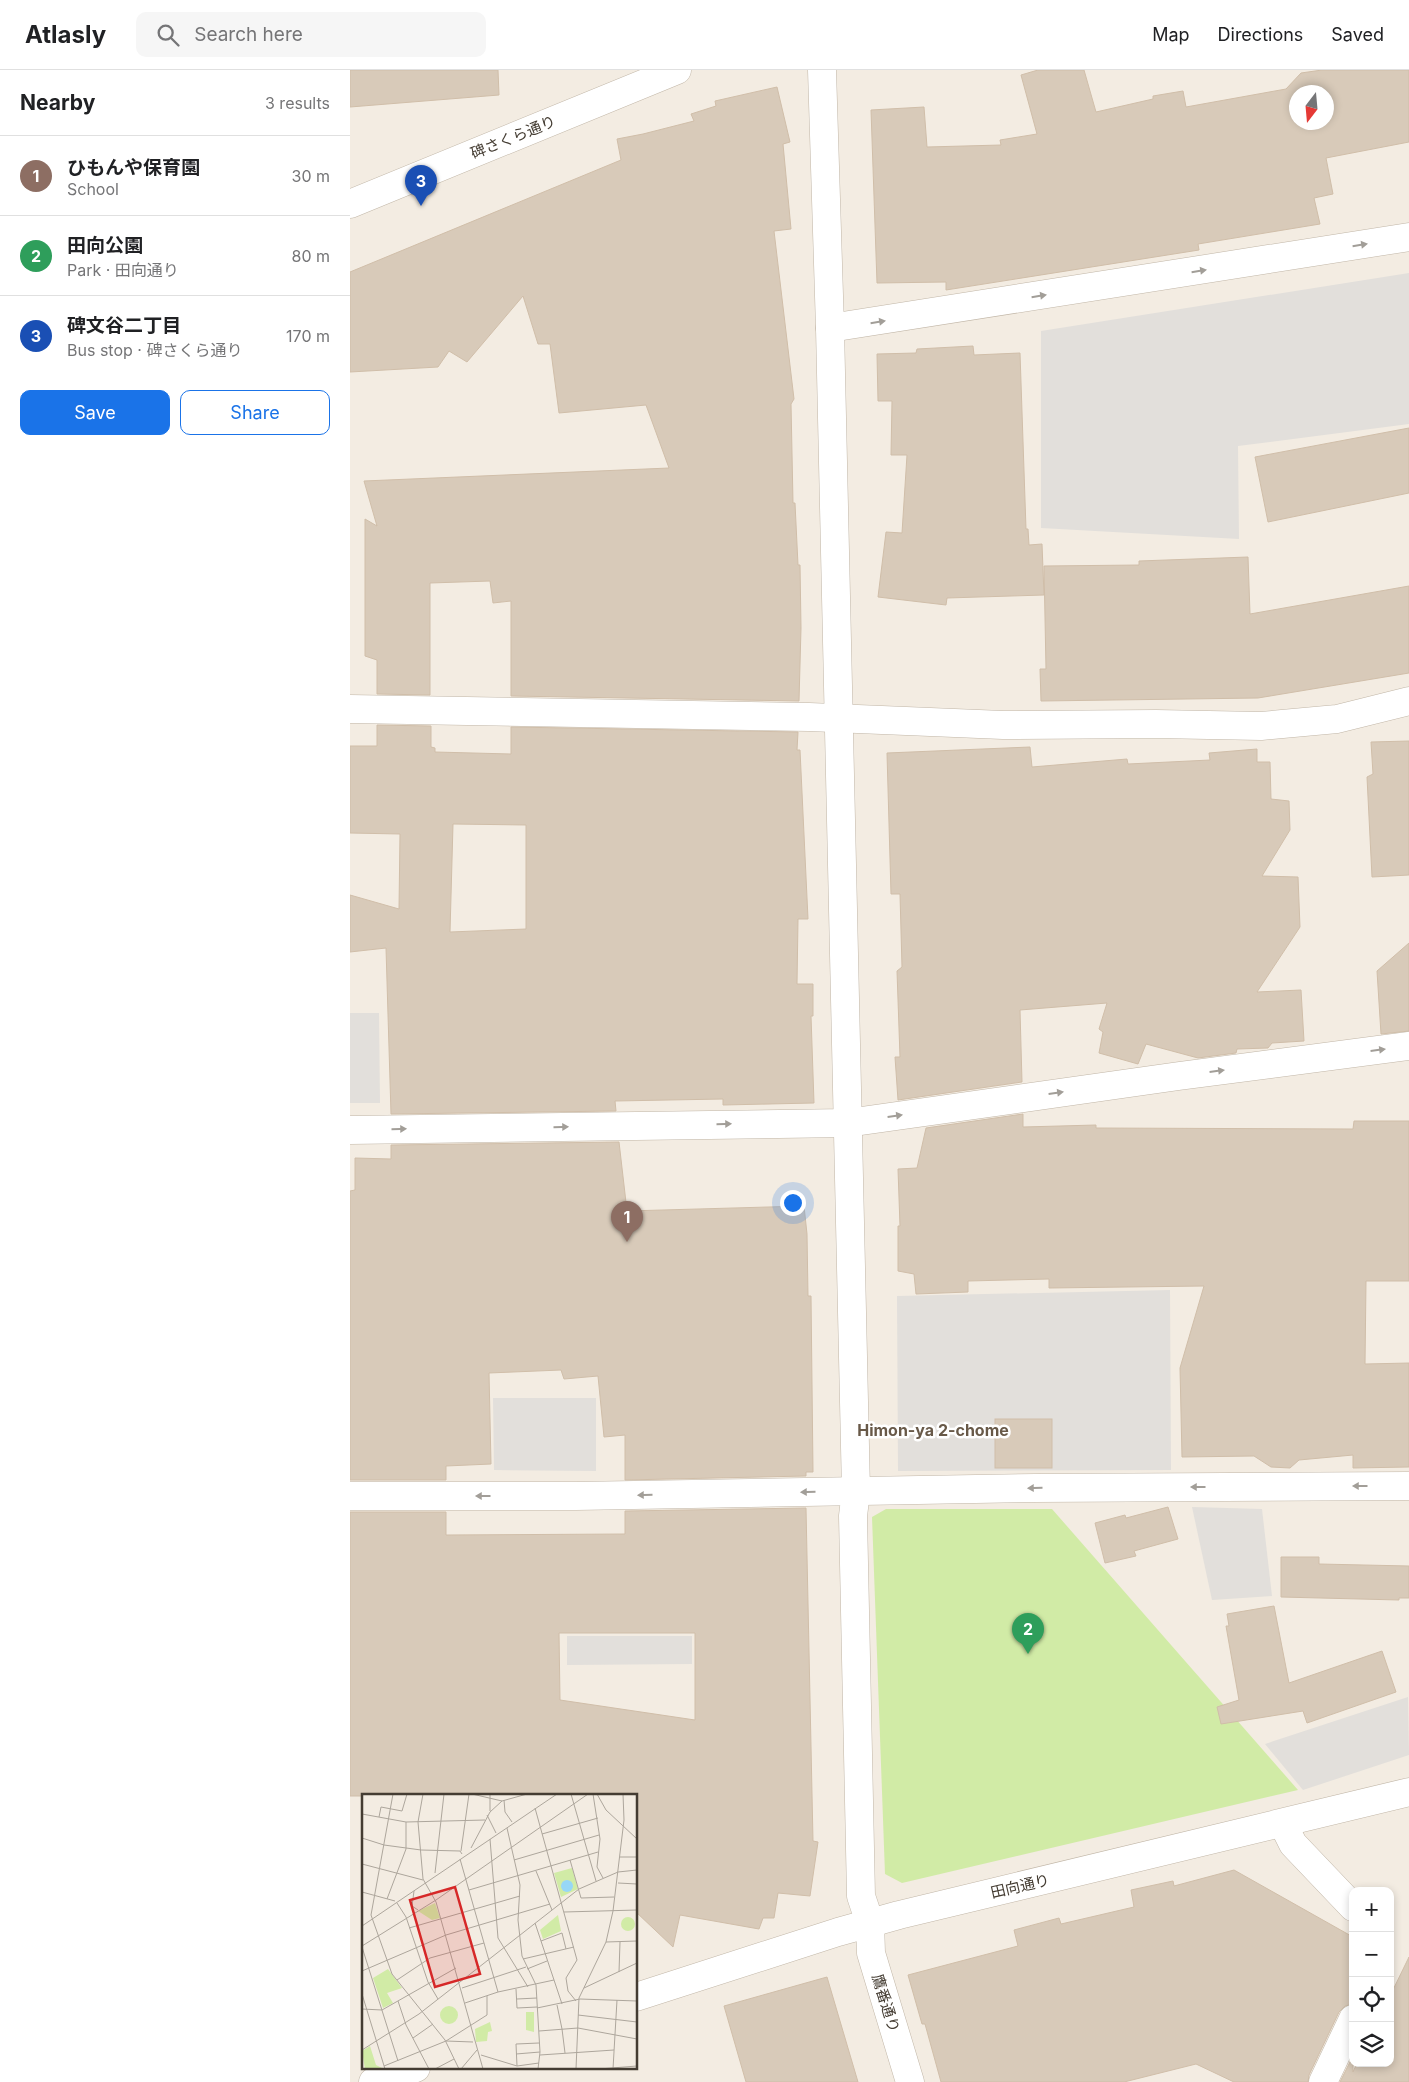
<!DOCTYPE html>
<meta charset="utf-8">
<style>
body{margin:0;font-family:Inter,"Noto Sans JP",sans-serif;background:#f6f6f6;color:#202124}
.controls{position:absolute;right:15px;bottom:15px;display:grid;overflow:hidden;border-radius:10px;box-shadow:0 2px 8px #0003}
.controls button{width:45px;height:45px;display:grid;place-items:center;padding:0;border:0;border-bottom:1px solid #e0e0e0;background:#fff;color:#202124;font:25px sans-serif}
.compass{position:absolute;left:939px;top:15px;width:45px;height:45px;border-radius:50%;background:#fff;box-shadow:0 2px 8px #0003;rotate:196deg}
.you{position:absolute;left:442px;top:1132px;width:18px;height:18px;margin:-12px;border:4px solid #fff;border-radius:50%;background:#1a73e8;box-shadow:0 0 0 8px #1a73e833}
.badge{display:grid;place-items:center;width:32px;height:32px;border-radius:50%;background:#1a73e8;color:#fff;font-size:16px;font-weight:700}
.pin{position:absolute;translate:-50% -41px;filter:drop-shadow(0 1px 2px #0008)}
.pin::after{content:'';position:absolute;top:26px;width:18px;height:15px;background:inherit;clip-path:polygon(0 0,100% 0,50% 100%)}
.list{margin:0;padding:0;list-style:none}
h2{display:flex;justify-content:space-between;align-items:center;height:65px;margin:0;padding:0 20px;font-size:21px}
h2 small{font-size:16px;font-weight:400;color:#757577}
.list li{display:grid;grid-template-columns:32px 1fr auto;gap:15px;align-items:center;box-sizing:border-box;height:80px;padding:0 20px;border-top:1px solid #e0e0e0}
.list b{display:block;font-size:19px;white-space:nowrap}
.list p{margin:0;font-size:16px;white-space:nowrap;color:#757577}
.list em{font-size:16px;font-style:normal;color:#757577}
.actions{display:flex;gap:10px;padding:15px 20px}
.actions a{flex:1;padding:11px 0;border:1px solid #1a73e8;border-radius:10px;text-align:center;font-size:18px;color:#1a73e8}
.actions .main{background:#1a73e8;color:#fff}
.icon{flex:none;width:28px;height:28px;fill:none;stroke:currentColor;stroke-width:2;stroke-linecap:round;stroke-linejoin:round}
.map{position:relative;flex:none;width:1059px;height:2012px;overflow:hidden}
header{display:flex;align-items:center;gap:30px;box-sizing:border-box;height:70px;padding:0 25px;background:#fff;border-bottom:1px solid #e0e0e0}
header strong{font-size:24px}
nav{display:flex;gap:28px;margin-inline-start:auto;font-size:18px}
.search{width:350px;height:45px;background:#f6f6f6;display:flex;align-items:center;gap:12px;box-sizing:border-box;padding:0 18px;border-radius:10px;color:#757577;font-size:19px}
main{display:flex}
aside{flex:1;background:#fff}
.map>svg:first-child{display:block}
.green{fill:#d1eba6}
.parking{fill:#e2dfdb}
.building{fill:#d8cab9;stroke:#d0bea9;fill-rule:evenodd}
.lines{fill:none;stroke-linecap:round;stroke-linejoin:round}
.minor-casing{stroke:#c1b6a7;stroke-width:29}
.minor{stroke:#fff;stroke-width:28}
.oneway{fill:#a29e98}
.labels{text-anchor:middle;dominant-baseline:central;stroke-width:5;stroke-linejoin:round;paint-order:stroke}
.street-label{font-size:15px;fill:#443c32;stroke:#fff}
.neighbourhood-label{font-size:16px;font-weight:bold;fill:#685948;stroke:#fff}
.inset-road{fill:none;stroke:#ada69c;stroke-width:1}
.view{fill:#d62828;fill-opacity:0.15;stroke:#d62828;stroke-width:2.5}
.inset-edge{fill:none;stroke:#443c32;stroke-width:2.5}
</style>
<header>
<strong>Atlasly</strong>
<div class="search"><svg class="icon" aria-label="search" viewBox="0 0 24 24"><circle cx="10" cy="10" r="6"/><path d="M15 15l6 6"/></svg>Search here</div>
<nav><a>Map</a><a>Directions</a><a>Saved</a></nav>
</header>
<main>
<aside>
<h2>Nearby<small>3 results</small></h2>
<ul class="list">
<li><span class="badge" style="background:#8d6e63">1</span><div><b>ひもんや保育園</b><p>School</p></div><em>30 m</em></li>
<li><span class="badge" style="background:#2e9e5b">2</span><div><b>田向公園</b><p>Park · 田向通り</p></div><em>80 m</em></li>
<li><span class="badge" style="background:#1a4fb4">3</span><div><b>碑文谷二丁目</b><p>Bus stop · 碑さくら通り</p></div><em>170 m</em></li>
</ul>
<div class="actions"><a class="main">Save</a><a>Share</a></div>
</aside>
<div class="map">
<svg width="1059" height="2012" viewBox="0 0 1059 2012">
<rect width="100%" height="100%" fill="#f3ece2"/>
<path class="green" d="M536,1439H702L948,1720L552,1813L535,1804L522,1447Z"/>
<g class="parking">
<path d="M1059,203V354L888,376L889,469L691,458V261Z"/>
<path d="M0,943H29L30,1033H0Z"/>
<path d="M820,1220L821,1400L548,1401L547,1226Z"/>
<path d="M143,1328H246V1401L144,1400Z"/>
<path d="M842,1437L912,1439L922,1526L862,1530Z"/>
<path d="M217,1566H342V1594L217,1595Z"/>
<path d="M1058,1627L1059,1685L953,1720L915,1674Z"/>
</g>
<g class="building">
<path d="M0,0H148L149,25L0,37Z"/>
<path d="M688,0H734L746,42L803,29V26L833,21L836,37L936,19L951,3L972,0H1059V72L976,88L983,124L964,128L970,154L848,174L849,180L596,220V212L527,213L521,40L574,37L577,77L651,75L650,70L687,64L671,5ZM946,22H976V52H946Z"/>
<path d="M427,17L440,72L433,74L441,159L424,161L444,329L441,334L443,433H445L448,495H450L451,558L449,631L161,626V531L143,533L140,511L80,513V625L27,624V590L15,586V449L27,456L14,411L319,398L296,335L209,343L200,274H188L173,226L117,292L99,281L88,297L0,302V202L271,90L267,69L293,64L344,51L341,44L366,36L365,31Z"/>
<path d="M623,276L624,285L670,283L676,459H678L679,475L692,474L694,525L597,528L596,535L528,527L536,462L552,463L557,385H541L542,331H528L527,284L566,283L567,279Z"/>
<path d="M1059,358V423L918,452L905,387Z"/>
<path d="M898,487L900,544L1059,516V603L908,628L691,631L690,599H696L694,496L789,495V491Z"/>
<path d="M27,655L81,656V677L85,678V682L161,684V657L448,662L447,680H450L458,849H448L447,914H463V946H461L464,1033L373,1035V1029L265,1031L266,1041L41,1044L36,878L0,882V825L49,839L50,764L0,763V676H27ZM103,754L176,755V859L100,862Z"/>
<path d="M1059,671V805L1022,807L1017,707L1023,704L1021,672Z"/>
<path d="M680,677L682,697L777,689L778,694L860,690L859,683L907,679V692H920L921,729L939,731L940,760L912,806L948,807L950,857L907,922L951,920L954,971L922,973L918,978L887,979L886,983L848,988L796,974L788,994L749,983L753,962L749,959L757,933L670,940L672,1012L548,1030L545,987H550L547,901L552,897L550,824H541L537,683Z"/>
<path d="M1059,873V961L1031,964L1027,901Z"/>
<path d="M673,1044V1057L746,1055V1058L1003,1059L1004,1051H1059V1211H1016L1015,1294L1059,1293V1397L1003,1398V1385L949,1390L940,1398L921,1397L904,1386L832,1387L830,1298L854,1216L699,1218V1209L618,1211V1222L566,1224L564,1204L548,1201V1156H550L548,1099L567,1098L576,1058Z"/>
<path d="M269,1072L277,1141L454,1136L457,1164L458,1226H461L463,1402H456V1406L275,1410V1365L254,1367L248,1306L214,1309L211,1300L139,1303L141,1394L96,1396V1410H0V1121L5,1120V1088L41,1089V1075Z"/>
<rect x="645" y="1349" width="57" height="49"/>
<path d="M818,1437L828,1469L784,1481L786,1486L755,1493L745,1453L775,1445L776,1448Z"/>
<path d="M456,1438L463,1771L468,1772L460,1826L428,1823L424,1848H413L409,1859L330,1845L323,1877L286,1842V1726H0V1442H96V1465L275,1464V1441ZM209,1563H345V1650L210,1630Z"/>
<path d="M931,1487H969V1494L1059,1496V1528H1049V1530L931,1527Z"/>
<path d="M924,1536L939,1613L1032,1581L1046,1622L957,1653L953,1641L871,1654L867,1637L889,1630L876,1556H879L877,1544Z"/>
<path d="M884,1800L1003,1867V1934L995,1936L989,1942L959,2005L958,2012H884L846,1994L774,2012H591L575,1954H572L558,1905L668,1876L664,1860L709,1848L711,1854L784,1837L781,1820L823,1811L824,1816Z"/>
<path d="M1059,1887V2012H990L1003,1986V2002L1007,1993H1040V1926Z"/>
<path d="M477,1907L508,2012H396L374,1936Z"/>
</g>
<g class="lines">
<defs>
<g id="minor">
<path d="M472,0L480,258L506,1421L503,1446L511,1826L520,1853L521,1883L560,2012"/>
<path d="M0,134L327,0"/>
<path d="M480,258L1059,167"/>
<path d="M0,639L459,647L653,655L806,654L911,656L987,649L1059,631"/>
<path d="M0,1060L497,1053L829,1006L1059,976"/>
<path d="M0,1426H226L686,1418L1059,1416"/>
<path d="M933,1754L943,1774L1003,1837"/>
<path d="M286,1927L488,1862L549,1845L1059,1722"/>
<path d="M23,2012L66,1998"/>
<path d="M973,2012L1003,1949"/>
</g>
</defs>
<use href="#minor" class="minor-casing"/>
<use href="#minor" class="minor"/>
</g>
<defs><path id="oneway-solid" d="M-6-.8H1V-3.2L6.5 0L1 3.2V.8H-6Z" transform="scale(1.25)"/></defs>
<g class="oneway">
<use href="#oneway-solid" transform="translate(1010 175) rotate(-9)"/>
<use href="#oneway-solid" transform="translate(849 201) rotate(-9)"/>
<use href="#oneway-solid" transform="translate(689 226) rotate(-9)"/>
<use href="#oneway-solid" transform="translate(528 252) rotate(-9)"/>
<use href="#oneway-solid" transform="translate(1028 980) rotate(-7)"/>
<use href="#oneway-solid" transform="translate(867 1001) rotate(-7)"/>
<use href="#oneway-solid" transform="translate(706 1023) rotate(-8)"/>
<use href="#oneway-solid" transform="translate(545 1046) rotate(-8)"/>
<use href="#oneway-solid" transform="translate(374 1054) rotate(-1)"/>
<use href="#oneway-solid" transform="translate(211 1057) rotate(-1)"/>
<use href="#oneway-solid" transform="translate(49 1059) rotate(-1)"/>
<use href="#oneway-solid" transform="translate(1010 1416) rotate(180)"/>
<use href="#oneway-solid" transform="translate(848 1417) rotate(180)"/>
<use href="#oneway-solid" transform="translate(685 1418) rotate(179)"/>
<use href="#oneway-solid" transform="translate(458 1422) rotate(179)"/>
<use href="#oneway-solid" transform="translate(295 1425) rotate(179)"/>
<use href="#oneway-solid" transform="translate(133 1426) rotate(180)"/>
</g>
<g class="labels">
<g class="street-label">
<text transform="translate(163 67) rotate(-22)">碑さくら通り</text>
<text transform="translate(670 1816) rotate(-13)">田向通り</text>
<text transform="translate(536 1933) rotate(73)">鷹番通り</text>
</g>
<g class="neighbourhood-label">
<text x="583" y="1360">Himon-ya 2-chome</text>
</g>
</g>
<g transform="translate(12 1724)">
<rect width="275" height="275" fill="#f3ece2"/>
<path d="M210,74L216,95L199,103L192,79ZM73,109L78,124L70,126L56,117ZM196,121L199,137L181,145L178,136ZM259 130a7 7 0 1 1 14 0a7 7 0 1 1-14 0ZM26,175L40,194L25,199L31,209L21,214L11,184ZM78 221a9 9 0 1 1 18 0a9 9 0 1 1-18 0ZM164,218H172V238L164,236ZM128,228L130,237L126,238L125,247L114,248L113,235ZM8,252L14,271L22,275H3L0,257Z" fill="#d1eba6"/>
<path d="M199 92a6 6 0 1 1 12 0a6 6 0 1 1-12 0Z" fill="#97d7f6"/>
<path class="inset-road" d="M31,0L9,121L30,180L83,246L97,275M61,0L56,28L61,85L74,108L121,275M64,0H101M110,0L140,7L165,0M209,0L234,87M231,0L238,45L235,73L241,84M235,0L244,16L275,45M142,6L143,18L150,28M173,14L215,166L204,184L206,197L214,207M128,17V0M0,20L44,28L123,26M125,21L134,39M17,23L19,13L40,17L45,0M145,34L158,91L156,126L160,162L174,191L178,258L176,275M180,40L236,24M0,44L22,51L59,56L98,57L100,60M128,45L136,144L166,193M109,54L128,18L140,7M99,57L107,0M258,63H275M98,65L136,198M152,66L237,41M208,66L219,104L252,103M0,70L61,86M174,77L190,116M73,79L82,0M256,89L275,90M107,96L236,58M52,97L50,112L56,116M0,98L33,107M25,105L44,55V28M35,109L44,123L66,188L76,205M202,118L275,116M173,129L200,210M0,132L195,0M47,134L158,102M179,147L200,139L204,155M244,148L275,147M0,152L74,106L226,0M0,153L36,267M161,165L212,153M165,175L185,167M0,177L84,141L188,110M257,178L258,148M35,186L68,164L122,149M100,194L164,173M222,194L275,169M154,195L155,214L175,213M0,200L23,275M155,205L175,204M36,207L44,231L67,275M103,209L136,198L192,186M195,211L200,235M175,214L218,205L275,207M0,215L20,216L94,174M216,221L275,228M200,235L203,259M177,237L216,234L275,245M51,244L71,230M84,247L111,248M0,256L57,220L217,95L256,78L275,76M154,260L178,258M119,261L155,272L177,269M178,261L252,256M22,272L84,247L125,221V202M155,272L154,250L177,249M73,275L92,265M99,275L115,256M214,275L217,204L244,148L251,117L262,26L261,0M237,275L275,272M251,275L255,206"/>
<path class="view" d="M93,93L118,180L73,193L48,106Z"/>
<rect width="275" height="275" class="inset-edge"/>
</g>
</svg>
<div class="controls">
<button>+</button>
<button>−</button>
<button><svg class="icon" aria-label="locate" viewBox="0 0 24 24"><circle cx="12" cy="12" r="6"/><path d="M12 2v4M12 18v4M2 12h4M18 12h4"/></svg></button>
<button><svg class="icon" aria-label="layers" viewBox="0 0 24 24"><path d="M12 4l9 5-9 5-9-5zM3 14l9 5 9-5"/></svg></button>
</div>
<svg class="compass" viewBox="-18 -18 36 36"><path d="M0-13l5 13h-10z" fill="#e53935"/><path d="M0 13l5-13h-10z" fill="#757577"/></svg>
<div class="you"></div>
<div class="pin badge" style="left:277px;top:1172px;background:#8d6e63">1</div>
<div class="pin badge" style="left:678px;top:1584px;background:#2e9e5b">2</div>
<div class="pin badge" style="left:71px;top:136px;background:#1a4fb4">3</div>
</div>
</main>
